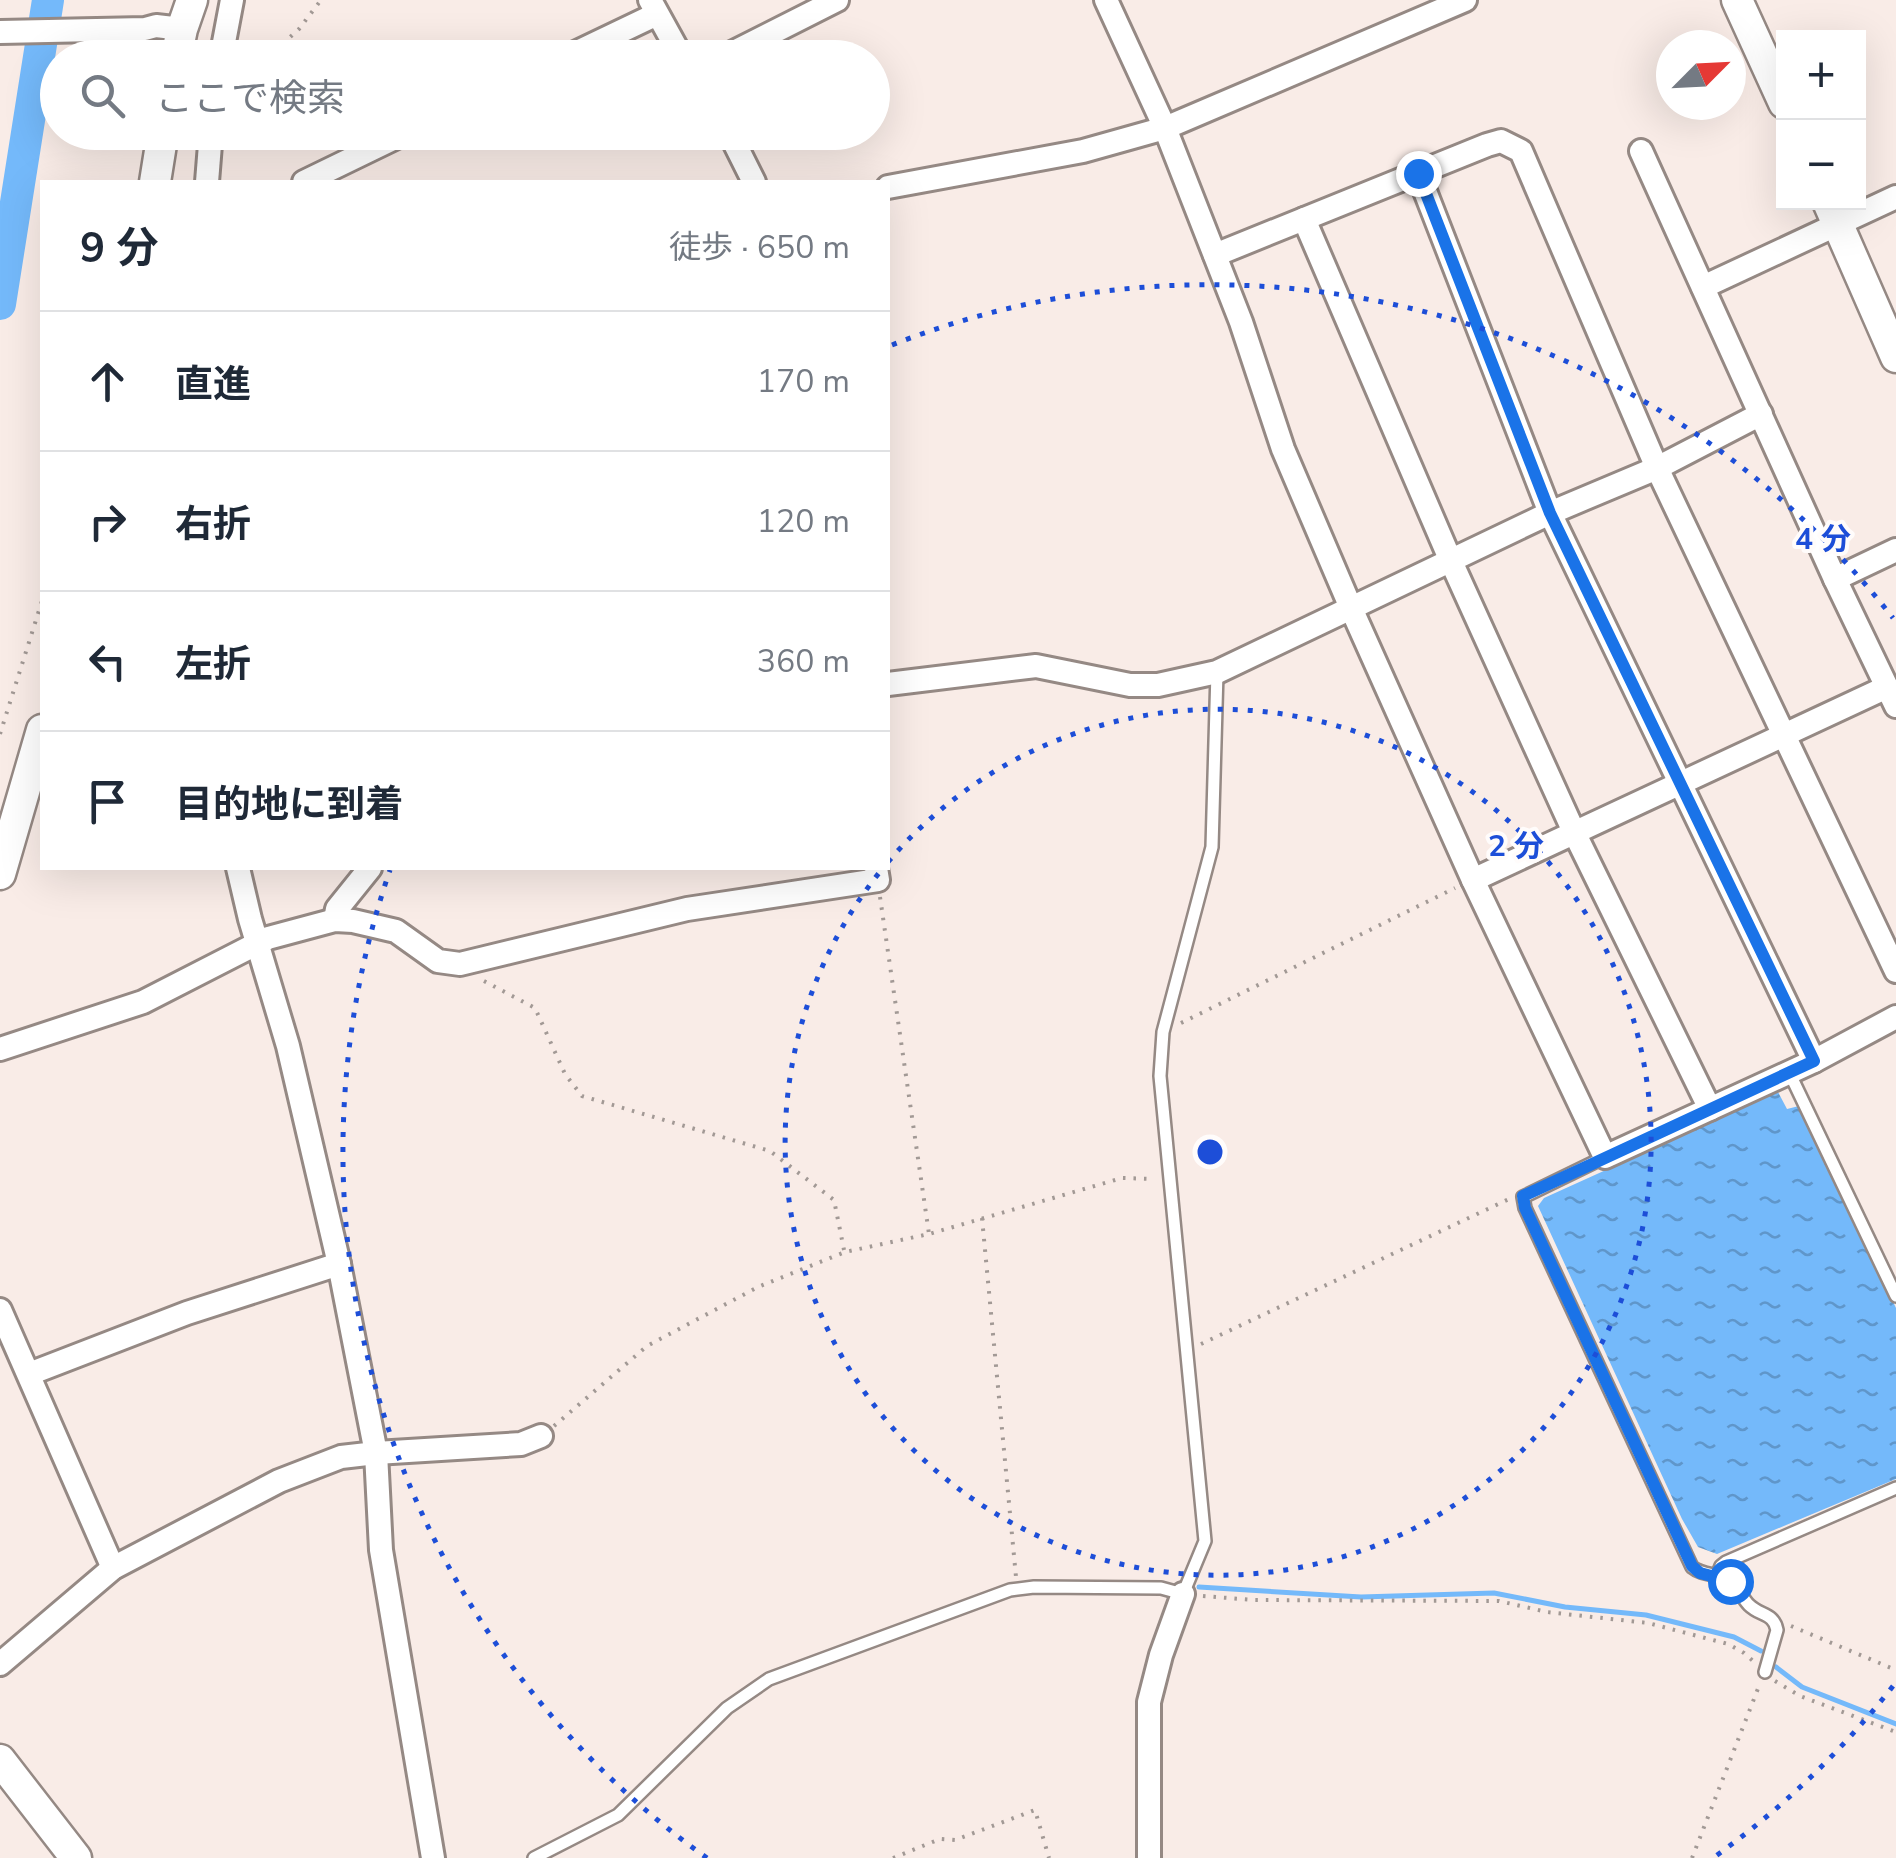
<!DOCTYPE html>
<html lang="ja">
<meta charset="utf-8">
<style>
body{margin:0;font-family:"Nunito Sans","Noto Sans JP",sans-serif;background:#f2f2f3;color:#1f2937}
.controls{position:absolute;right:30px;top:30px;display:grid;overflow:hidden;border-radius:0px;box-shadow:0 10px 40px #0002}
.controls button{width:90px;height:90px;display:grid;place-items:center;padding:0;border:0;border-bottom:2px solid #e0e1e3;background:#fff;color:#1f2937;font:50px sans-serif}
.compass{position:absolute;left:1656px;top:30px;width:90px;height:90px;border-radius:50%;background:#fff;box-shadow:0 10px 40px #0002;rotate:66deg}
.stop{position:absolute;width:30px;height:30px;margin:-22px;border:8px solid #1a73e8;border-radius:50%;background:#fff}
.stop.end{background:#1a73e8;border-color:#fff;box-shadow:0 2px 10px #0008}
.list{margin:0;padding:0;list-style:none}
h2{display:flex;justify-content:space-between;align-items:center;height:130px;margin:0;padding:0 40px;font-size:42px}
h2 small{font-size:32px;font-weight:400;color:#747a83}
.list li{display:grid;grid-template-columns:65px 1fr auto;gap:30px;align-items:center;box-sizing:border-box;height:140px;padding:0 40px;border-top:2px solid #e0e1e3}
.list b{display:block;font-size:38px;white-space:nowrap}
.list em{font-size:32px;font-style:normal;color:#747a83}
.icon{flex:none;width:55px;height:55px;fill:none;stroke:currentColor;stroke-width:2;stroke-linecap:round;stroke-linejoin:round}
.map{position:relative;flex:none;width:1896px;height:1858px;overflow:hidden}
.search{position:absolute;background:#fff;box-shadow:0 10px 40px #0002;left:40px;top:40px;width:850px;height:110px;display:flex;align-items:center;gap:25px;box-sizing:border-box;padding:0 35px;border-radius:55px;color:#747a83;font-size:38px}
.panel{position:absolute;background:#fff;box-shadow:0 10px 40px #0002;left:40px;top:180px;width:850px;height:690px;border-radius:0px}
.map>svg:first-child{display:block}
.water{fill:url(#water-ripples)}
.lines{fill:none;stroke-linecap:round;stroke-linejoin:round}
.stream{stroke:#74b9fa;stroke-width:5}
.river{stroke:#74b9fa;stroke-width:32}
.lane-casing{stroke:#958984;stroke-width:16}
.street-casing{stroke:#958984;stroke-width:28}
.secondary-casing{stroke:#958984;stroke-width:35}
.path{stroke:#a29995;stroke-width:4;stroke-dasharray:2.5 8;stroke-linecap:butt}
.lane{stroke:#fff;stroke-width:11}
.street{stroke:#fff;stroke-width:22}
.secondary{stroke:#fff;stroke-width:30}
.route{stroke:#1a73e8;stroke-width:12}
.ring{fill:none;stroke:#1d4ed8;stroke-width:5;stroke-dasharray:5 10}
.centre{fill:#1d4ed8;stroke:#fffcfb;stroke-width:5}
.ring-label{font-size:30px;text-anchor:middle;font-weight:bold;fill:#1d4ed8;stroke:#fffcfb;stroke-width:8;stroke-linejoin:round;paint-order:stroke}
</style>
<div class="map">
<svg width="1896" height="1858" viewBox="0 0 1896 1858">
<defs>
<pattern id="water-ripples" width="26" height="14" patternUnits="userSpaceOnUse" patternTransform="scale(2.5)"><rect width="26" height="14" fill="#74b9fa"/><path d="M2 4q2-2 4 0t4 0M15 11q2-2 4 0t4 0" fill="none" stroke="#5f96ca"/></pattern>
</defs>
<rect width="100%" height="100%" fill="#f9ece7"/>
<path class="water" d="M1778,1092L1787,1109L1799,1106L1896,1308V1479L1717,1554L1698,1547L1682,1519L1538,1206L1544,1198Z"/>
<g class="lines">
<g class="stream">
<path d="M1199,1587L1361,1597L1494,1593L1565,1607L1646,1615L1734,1637L1761,1651"/>
<path d="M1776,1667L1802,1687L1896,1724"/>
</g>
<path class="river" d="M0,304L48,0"/>
<defs>
<g id="lane">
<path d="M1789,1072L1896,1296"/>
<path d="M1605,1157L1523,1197L1525,1208L1692,1567C1703,1576 1716,1573 1729,1580C1737,1586 1742,1598 1749,1605C1760,1616 1774,1613 1777,1630L1765,1672"/>
<path d="M1717,1576L1721,1566L1726,1562L1896,1488"/>
<path d="M534,1858L618,1815L727,1708L769,1679L1010,1590L1034,1587L1161,1588L1183,1594L1205,1541L1160,1076L1163,1032L1212,847L1217,672"/>
</g>
<g id="street">
<path d="M650,0L682,58"/>
<path d="M1106,0L1165,128L1241,322L1283,449L1351,608L1473,880L1605,1157L1814,1061L1896,1017"/>
<path d="M0,32L145,29L156,26L182,29"/>
<path d="M221,58L232,0"/>
<path d="M565,58L657,14"/>
<path d="M722,58L837,0"/>
<path d="M729,132L754,182"/>
<path d="M1641,151L1835,579L1896,706"/>
<path d="M1418,173L1550,513L1814,1061"/>
<path d="M207,182L211,132"/>
<path d="M304,182L407,132"/>
<path d="M888,187L1083,151L1165,128L1465,0"/>
<path d="M1304,219L1450,559L1574,832L1710,1109"/>
<path d="M1215,255L1487,145L1501,141L1521,151L1657,468L1896,971"/>
<path d="M1703,287L1896,197"/>
<path d="M1835,579L1896,550"/>
<path d="M888,684L1036,666L1130,685H1158L1217,672L1550,513L1657,468L1761,414"/>
<path d="M238,868L250,919L288,1046L339,1264L376,1453L381,1550L433,1858"/>
<path d="M1473,880L1887,687"/>
<path d="M335,920L337,909L370,868"/>
<path d="M0,1049L143,1002L268,938L335,920L353,921L396,931L438,961L460,964L687,909L878,880L876,868"/>
<path d="M0,1310L113,1568"/>
<path d="M29,1374L187,1313L339,1264"/>
<path d="M0,1664L113,1568L279,1481L341,1457L376,1453L521,1444L541,1436"/>
<path d="M1149,1858V1702L1161,1655L1183,1594"/>
</g>
<g id="secondary">
<path d="M1737,0L1784,103"/>
<path d="M176,58L182,29L192,0"/>
<path d="M155,182L163,132"/>
<path d="M1828,202L1896,357"/>
<path d="M0,874L42,730"/>
<path d="M0,1760L76,1858"/>
</g>
</defs>
<use href="#lane" class="lane-casing"/>
<use href="#street" class="street-casing"/>
<use href="#secondary" class="secondary-casing"/>
<g class="path">
<path d="M267,58L299,29L321,0"/>
<path d="M0,734L42,601"/>
<path d="M880,897L929,1234"/>
<path d="M484,981L535,1008L565,1074L582,1096L770,1151L834,1200L844,1250"/>
<path d="M1181,1023L1455,888"/>
<path d="M982,1218L1016,1577"/>
<path d="M1201,1344L1509,1199"/>
<path d="M554,1426L647,1346L758,1287L845,1252L929,1234L1122,1178L1154,1179"/>
<path d="M1203,1596L1254,1600L1499,1601L1547,1612L1648,1623L1728,1644L1744,1653L1753,1661"/>
<path d="M1791,1626L1896,1670"/>
<path d="M1775,1681L1800,1696L1896,1732"/>
<path d="M893,1858L940,1839L955,1840L1035,1810L1049,1858"/>
<path d="M1692,1858L1759,1686"/>
</g>
<use href="#lane" class="lane"/>
<use href="#street" class="street"/>
<use href="#secondary" class="secondary"/>
</g>
<g class="lines">
<path class="route" d="M1418,173L1550,513L1814,1061L1523,1196L1525,1208L1692,1566L1700,1573L1730,1581"/>
</g>
<g class="ring">
<path d="M888 862A433 433 0 1 1 883 868"/>
<path d="M1893 1686A867 867 0 0 1 1713 1858M707 1858A867 867 0 0 1 390 870M892 345A867 867 0 0 1 1893 618"/>
</g>
<circle cx="1210" cy="1152" r="15" class="centre"/>
<g class="ring-label">
<text x="1823" y="549">4 分</text>
<text x="1516" y="856">2 分</text>
</g>
</svg>
<div class="controls">
<button>+</button>
<button>−</button>
</div>
<svg class="compass" viewBox="-18 -18 36 36"><path d="M0-13l5 13h-10z" fill="#e53935"/><path d="M0 13l5-13h-10z" fill="#747a83"/></svg>
<div class="stop" style="left:1730px;top:1581px"></div>
<div class="stop end" style="left:1418px;top:173px"></div>
<div class="search"><svg class="icon" aria-label="search" viewBox="0 0 24 24"><circle cx="10" cy="10" r="6"/><path d="M15 15l6 6"/></svg>ここで検索</div>
<section class="panel">
<h2>9 分<small>徒歩 · 650 m</small></h2>
<ul class="list">
<li><svg class="icon" aria-label="ahead" viewBox="0 0 24 24"><path d="M12 20V5M6 11l6-6 6 6"/></svg><div><b>直進</b></div><em>170 m</em></li>
<li><svg class="icon" aria-label="right" viewBox="0 0 24 24"><path d="M7 20v-9h11M14 6l5 5-5 5"/></svg><div><b>右折</b></div><em>120 m</em></li>
<li><svg class="icon" aria-label="left" viewBox="0 0 24 24"><path d="M17 20v-9H6M10 6l-5 5 5 5"/></svg><div><b>左折</b></div><em>360 m</em></li>
<li><svg class="icon" aria-label="arrive" viewBox="0 0 24 24"><path d="M6 21V4h12l-3 4 3 4H6"/></svg><div><b>目的地に到着</b></div></li>
</ul>
</section>
</div>
